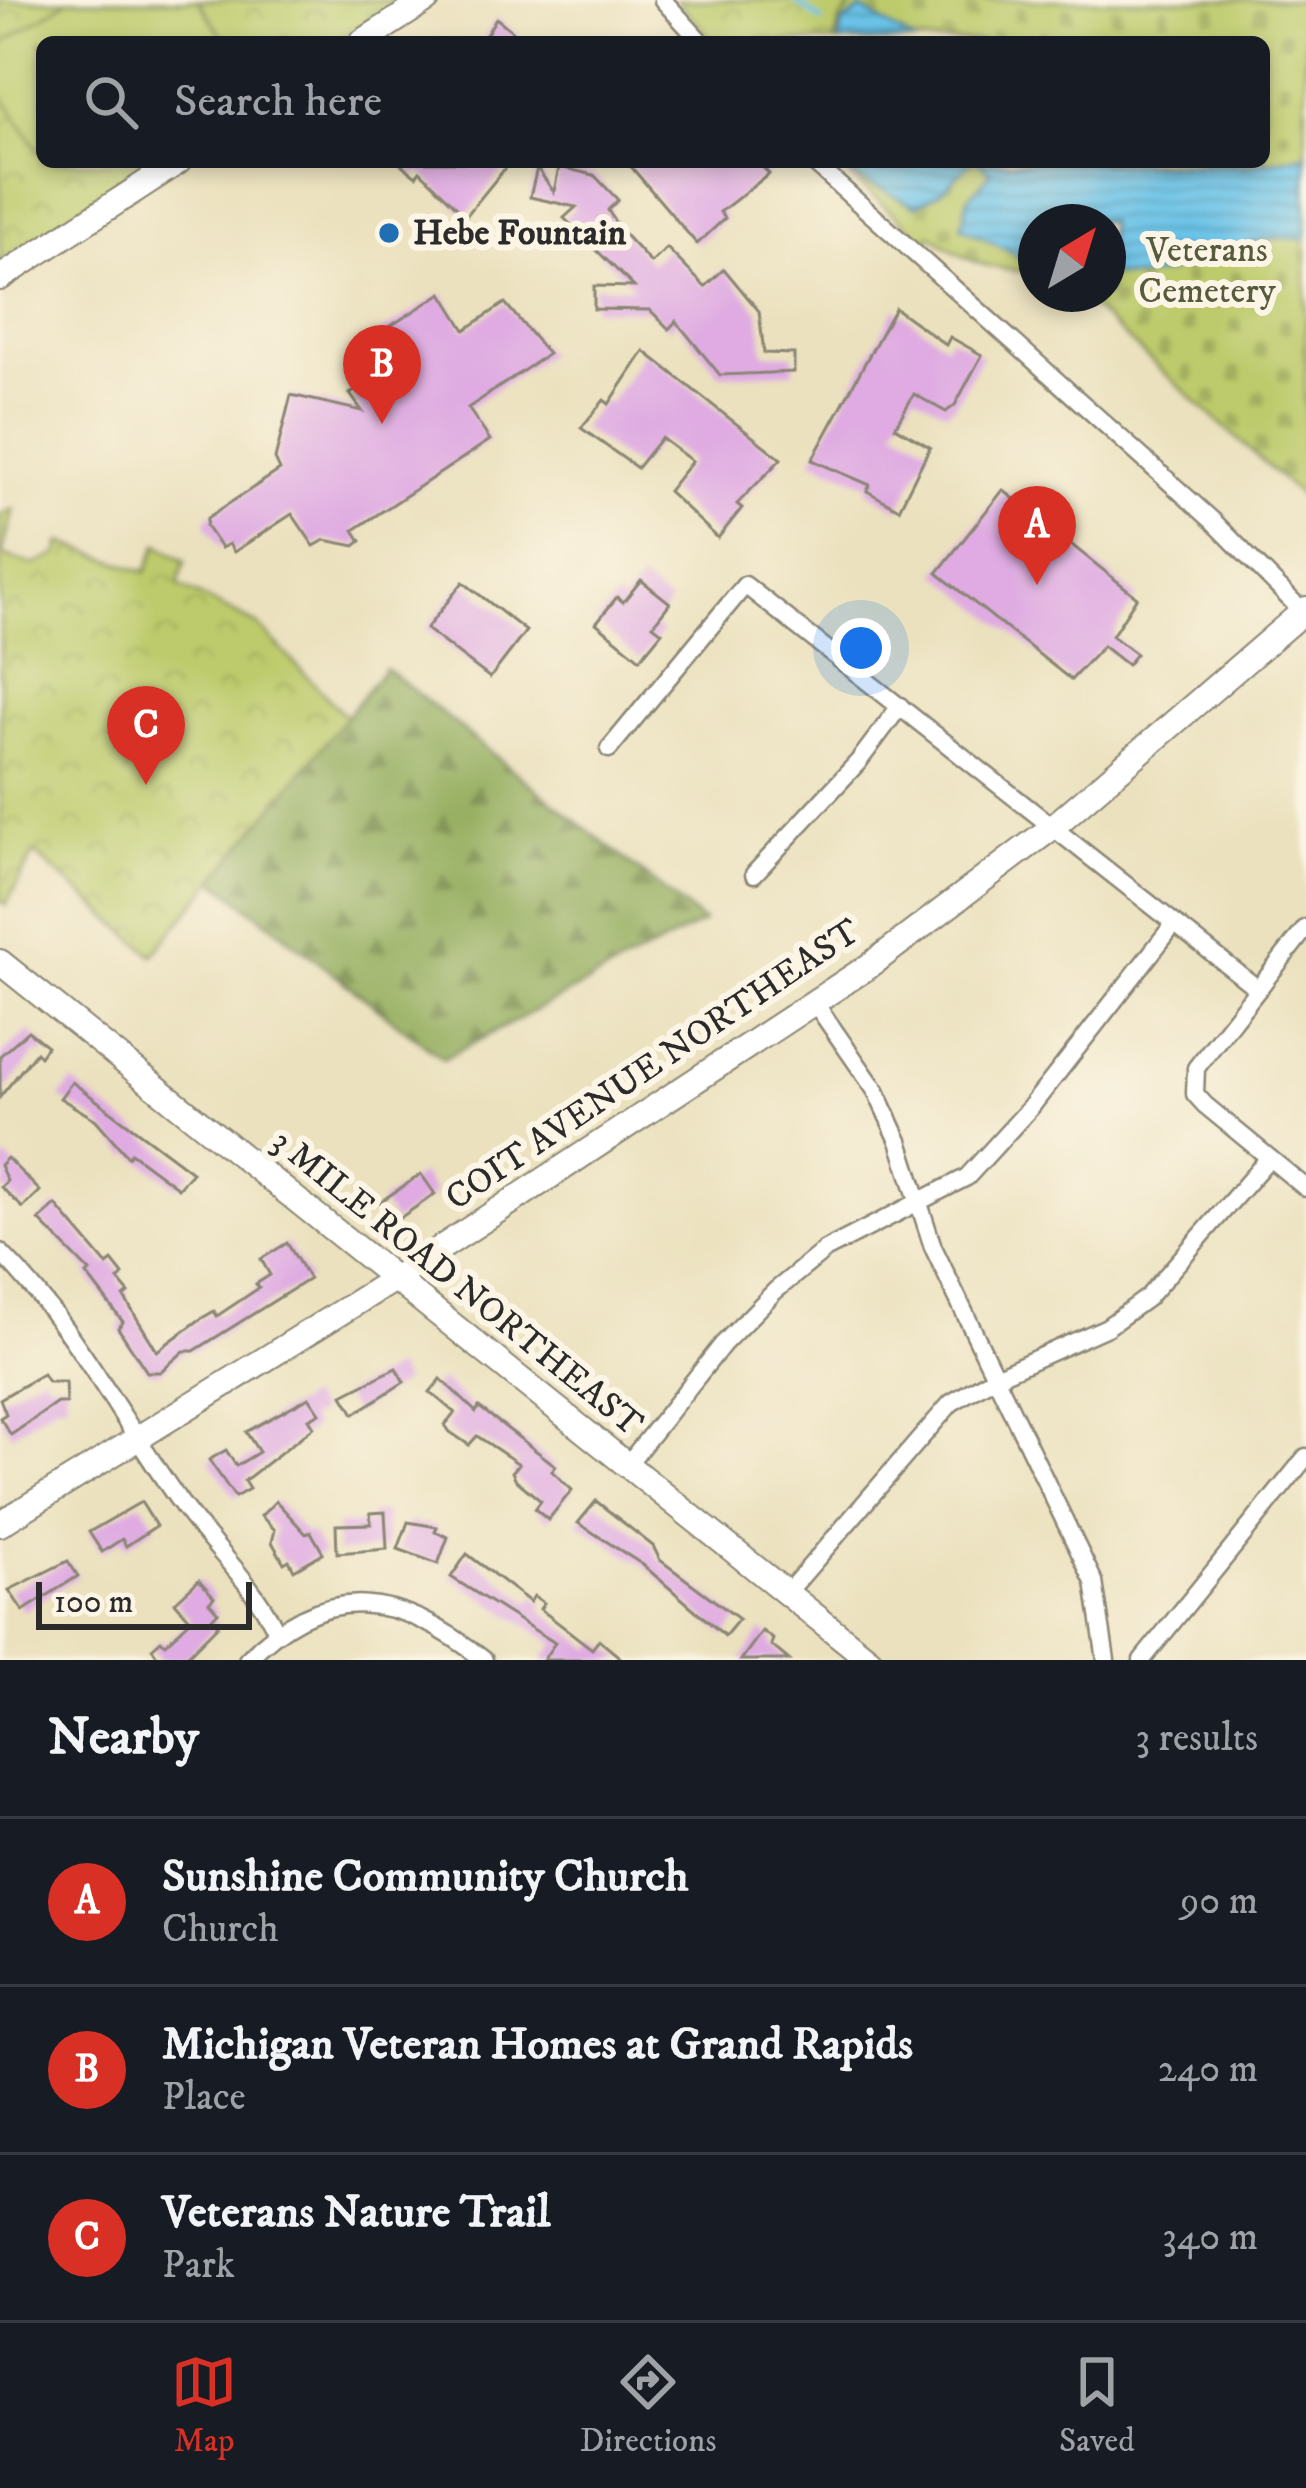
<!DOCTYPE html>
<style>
body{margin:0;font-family:"IM FELL DW Pica",serif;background:#242831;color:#f1f3f6}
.compass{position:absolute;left:1018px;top:204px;width:108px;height:108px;border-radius:50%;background:#171b24;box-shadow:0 6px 18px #0003;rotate:38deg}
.scale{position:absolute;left:36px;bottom:30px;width:216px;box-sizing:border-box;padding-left:12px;border:6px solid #2b2b2b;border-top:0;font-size:33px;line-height:42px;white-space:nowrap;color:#2b2b2b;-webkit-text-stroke:9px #fcf5e5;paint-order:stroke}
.you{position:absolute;left:861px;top:648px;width:42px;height:42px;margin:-30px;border:9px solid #fff;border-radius:50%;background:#1a73e8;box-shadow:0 0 0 18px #1a73e833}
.badge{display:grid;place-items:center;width:78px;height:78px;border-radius:50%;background:#d93025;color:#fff;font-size:39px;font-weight:700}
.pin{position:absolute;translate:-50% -99px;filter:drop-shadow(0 3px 6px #0008)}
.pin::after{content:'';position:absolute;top:63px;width:42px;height:36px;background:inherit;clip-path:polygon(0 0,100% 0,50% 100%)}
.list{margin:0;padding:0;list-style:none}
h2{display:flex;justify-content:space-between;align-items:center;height:156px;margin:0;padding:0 48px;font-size:51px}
h2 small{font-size:39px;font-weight:400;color:#9ea1a6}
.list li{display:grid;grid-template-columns:78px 1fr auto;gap:36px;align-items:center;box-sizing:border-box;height:168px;padding:0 48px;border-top:3px solid #363941}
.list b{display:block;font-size:45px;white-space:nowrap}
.list p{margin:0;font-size:39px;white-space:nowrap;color:#9ea1a6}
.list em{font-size:39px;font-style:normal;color:#9ea1a6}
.icon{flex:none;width:66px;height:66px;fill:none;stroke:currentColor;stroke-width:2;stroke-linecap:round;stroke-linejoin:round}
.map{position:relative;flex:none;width:1306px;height:1660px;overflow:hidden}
.search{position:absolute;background:#171b24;box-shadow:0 6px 18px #0003;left:36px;right:36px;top:36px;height:132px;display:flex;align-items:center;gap:30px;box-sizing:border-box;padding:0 42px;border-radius:18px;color:#9ea1a6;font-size:45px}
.sheet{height:660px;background:#171b24}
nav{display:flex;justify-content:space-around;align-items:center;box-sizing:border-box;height:168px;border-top:3px solid #363941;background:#171b24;font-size:33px;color:#9ea1a6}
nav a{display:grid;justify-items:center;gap:6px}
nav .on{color:#d93025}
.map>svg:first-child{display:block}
.forest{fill:url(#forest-firs);stroke:#606d46;stroke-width:3}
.cemetery{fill:url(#cemetery-stones);stroke:#747b4c;stroke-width:3}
.park{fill:url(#park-crowns);stroke:#747b4c;stroke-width:3}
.pitch{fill:#bdcb6c;stroke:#747b4c;stroke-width:3}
.water{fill:url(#water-rules);stroke:#4a778a;stroke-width:3}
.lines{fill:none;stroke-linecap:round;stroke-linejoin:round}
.stream{stroke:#6ac3e8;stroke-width:4.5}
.building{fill:#dfabe2}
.street-casing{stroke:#8b8674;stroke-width:21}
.secondary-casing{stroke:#8b8674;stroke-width:28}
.street{stroke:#fff;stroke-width:16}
.secondary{stroke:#fff;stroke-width:24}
.poi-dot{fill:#1f6fb2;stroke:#fcf5e5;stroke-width:4.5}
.labels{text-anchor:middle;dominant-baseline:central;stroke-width:12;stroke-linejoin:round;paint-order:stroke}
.poi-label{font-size:36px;font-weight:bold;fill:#2b2b2b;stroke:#fcf5e5;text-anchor:start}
.park-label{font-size:36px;fill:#575b3e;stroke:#fcf5e5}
.street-label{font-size:36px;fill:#2b2b2b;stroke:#fcf5e5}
</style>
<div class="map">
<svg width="1306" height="1660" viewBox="0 0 1306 1660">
<defs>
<pattern id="forest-firs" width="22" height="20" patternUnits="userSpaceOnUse" patternTransform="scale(3)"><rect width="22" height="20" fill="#96af60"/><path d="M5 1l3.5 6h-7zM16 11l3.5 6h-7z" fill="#7b8f4f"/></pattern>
<pattern id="cemetery-stones" width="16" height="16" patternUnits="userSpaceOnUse" patternTransform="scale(3)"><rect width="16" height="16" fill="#bdcb6c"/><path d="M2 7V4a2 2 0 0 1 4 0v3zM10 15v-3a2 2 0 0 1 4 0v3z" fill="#a3ae5e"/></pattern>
<pattern id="park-crowns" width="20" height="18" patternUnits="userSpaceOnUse" patternTransform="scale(3)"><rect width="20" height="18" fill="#bdcb6c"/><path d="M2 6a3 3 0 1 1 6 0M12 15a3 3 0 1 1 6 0" fill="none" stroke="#a3ae5e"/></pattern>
<pattern id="water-rules" width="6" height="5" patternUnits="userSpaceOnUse" patternTransform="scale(3)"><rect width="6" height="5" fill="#6ac3e8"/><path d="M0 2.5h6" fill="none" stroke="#579fbc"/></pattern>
</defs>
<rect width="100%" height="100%" fill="#fcf5e5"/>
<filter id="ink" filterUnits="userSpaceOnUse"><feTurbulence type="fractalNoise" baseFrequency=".00833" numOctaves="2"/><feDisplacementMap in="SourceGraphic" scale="24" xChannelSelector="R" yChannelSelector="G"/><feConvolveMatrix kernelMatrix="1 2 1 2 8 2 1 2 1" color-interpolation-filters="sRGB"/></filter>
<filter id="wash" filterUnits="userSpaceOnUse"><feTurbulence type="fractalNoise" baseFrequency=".004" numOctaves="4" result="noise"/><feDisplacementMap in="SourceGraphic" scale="48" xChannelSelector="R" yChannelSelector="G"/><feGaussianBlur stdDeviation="2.7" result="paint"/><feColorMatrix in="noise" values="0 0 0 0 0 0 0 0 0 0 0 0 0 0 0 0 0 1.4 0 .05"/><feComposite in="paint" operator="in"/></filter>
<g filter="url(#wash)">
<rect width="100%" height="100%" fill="#ebe1be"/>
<path class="forest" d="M385,668L703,922L443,1059L214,880Z"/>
<path class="cemetery" d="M856,0H1306V501L1077,294H1108V222H1036V271C994,272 964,262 931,235L925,241L834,162H1264V42H834L840,21Z"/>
<g class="park">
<path d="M0,0H400L336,42H42V162H152L0,262Z"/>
<path d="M676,0H856L840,21L834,42H714Z"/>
<path d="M14,509L2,555L34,565L58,554L61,542L146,572L158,544L185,561L178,585L258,625L346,717L153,955L34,853L6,905L0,900V515Z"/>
</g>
<path class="pitch" d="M68,0H198L226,42H42V156L0,93V45Z"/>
<g class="water">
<path d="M862,9L915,42H838L843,23Z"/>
<path d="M1306,154V240C1234,225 1179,293 1108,274V222H1036V254L1023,258L961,227L968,198L991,173L978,162L1247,166Z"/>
<path d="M841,162H971L942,191L916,206L851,175Z"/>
</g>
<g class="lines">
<path class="stream" d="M794,0L822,21"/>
</g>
<g id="blocks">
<g class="building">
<path d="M496,18L526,42H482Z"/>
<path d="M398,162H510L466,216L420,171L416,176Z"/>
<path d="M627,162H758L769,174L720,212L725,218L697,244Z"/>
<path d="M559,167L594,175L618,200L608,210L618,227L651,263L667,248L705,287L724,269L759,311L764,353L794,354V372L720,375L676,321L669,329L650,310L594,309V286L634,287L564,218L576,207L530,197L537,168L554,192Z"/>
<path d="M442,293L465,330L505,303L548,354L468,408L490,440L354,530L361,541L355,546L325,540L314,546L292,514L234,552L229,544L221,548L206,526L207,518L280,470L275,459L291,395L362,411L350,394L373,379L353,350Z"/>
<path d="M895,308L946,345L950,337L982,355L955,405L946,412L914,394L895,427L930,447L899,509L867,491L870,485L812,460Z"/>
<path d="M644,351L781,459L737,504L742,508L718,538L668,491L692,461L661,438L637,468L581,428L604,400L609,404Z"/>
<path d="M1003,490L1137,597L1112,636L1136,654L1127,665L1103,646L1071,680L937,573Z"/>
<path d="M641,580L670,603L653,625L662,632L640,659L596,623L617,597L623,602Z"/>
<path d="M463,582L526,631L490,678L426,629Z"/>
<path d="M28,1031L47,1046L40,1056L36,1052L0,1097V1056Z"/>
<path d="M72,1082L192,1172L178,1188L131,1153L128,1157L96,1120L60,1098Z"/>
<path d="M7,1158L40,1191L23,1208L1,1187L7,1181L0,1165Z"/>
<path d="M421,1174L435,1194L394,1222L380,1202Z"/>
<path d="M56,1205L107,1265L112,1261L123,1275L118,1280L129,1293L124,1297L157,1351L199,1320L214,1311L217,1316L259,1288L256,1284L270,1275L261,1259L287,1243L309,1279L194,1351H184L160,1372H147L118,1328L123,1322L87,1275L90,1272L39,1220Z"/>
<path d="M396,1368L404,1382L354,1414L343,1395Z"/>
<path d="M43,1374L48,1382H65L66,1403H57L11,1435L0,1418L6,1414L0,1399Z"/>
<path d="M441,1379L476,1412L479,1407L556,1466L552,1471L572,1490L548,1520L535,1509L541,1501L516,1480L512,1472L519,1464L477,1436L469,1445L450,1432L445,1425L455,1413L430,1392Z"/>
<path d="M309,1397L320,1413L309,1419L314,1427L244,1481L249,1489L235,1497L209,1460L226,1450L236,1466L259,1452L246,1432Z"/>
<path d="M276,1501L306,1534L311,1532L323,1553L294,1570L289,1560L284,1563L272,1542L275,1530L261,1516Z"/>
<path d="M596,1501L653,1546L660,1560L739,1619L725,1636L643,1565L578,1523Z"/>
<path d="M141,1502L156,1526L126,1546L122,1539L102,1552L89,1532Z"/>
<path d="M385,1512L387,1549L337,1553L336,1525L371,1524L370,1513Z"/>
<path d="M408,1522L437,1527L435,1532L448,1537L438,1564L398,1549Z"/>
<path d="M467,1554L530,1602L534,1596L544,1603L540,1609L592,1649L599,1640L623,1660H543L555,1643L451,1577Z"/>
<path d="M68,1561L78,1576L23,1611L9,1590Z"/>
<path d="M199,1580L214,1597L209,1602L218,1612L212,1618L218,1625L183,1660H160L152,1648L161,1640L165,1644L191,1620L175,1602Z"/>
<path d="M762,1631L773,1639L771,1645L789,1660H741Z"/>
</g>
</g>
</g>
<g filter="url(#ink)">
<use href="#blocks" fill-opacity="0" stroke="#8b8674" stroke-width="3"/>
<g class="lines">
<defs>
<g id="street">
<path d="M663,0L701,42"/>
<path d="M813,162L1213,521L1306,615"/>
<path d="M609,749L745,585L1258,989"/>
<path d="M754,874L859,761L900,706"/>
<path d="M1306,928L1196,1068L1195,1094L1205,1105L1306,1188"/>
<path d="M815,1003L876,1091L899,1141L933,1247L1094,1582L1106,1660"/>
<path d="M0,1252C75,1327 117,1413 177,1498C210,1545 250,1578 276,1630"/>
<path d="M627,1465L723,1344L775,1291L825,1250L967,1177L1030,1108L1174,924"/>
<path d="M787,1593L951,1403L993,1378L1107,1327L1147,1298L1269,1158"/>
<path d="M247,1660C326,1578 402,1594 484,1660"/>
<path d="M1142,1660L1306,1457"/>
</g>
<g id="secondary">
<path d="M362,42L427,0"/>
<path d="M0,278L178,162"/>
<path d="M0,962L870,1660"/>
<path d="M0,1524L394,1279L869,966L1054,826L1306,609"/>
</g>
</defs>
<use href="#street" class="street-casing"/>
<use href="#secondary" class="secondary-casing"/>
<use href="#street" class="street"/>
<use href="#secondary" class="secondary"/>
</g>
</g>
<circle class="poi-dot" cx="389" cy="233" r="12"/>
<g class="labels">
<g class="poi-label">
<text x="413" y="233">Hebe Fountain</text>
</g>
<g class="park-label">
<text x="1207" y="250">Veterans<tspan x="1207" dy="41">Cemetery</tspan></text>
</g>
<g class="street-label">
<text transform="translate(653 1065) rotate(-34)">COIT AVENUE NORTHEAST</text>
<text transform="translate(457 1283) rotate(39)">3 MILE ROAD NORTHEAST</text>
</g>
</g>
</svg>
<svg class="compass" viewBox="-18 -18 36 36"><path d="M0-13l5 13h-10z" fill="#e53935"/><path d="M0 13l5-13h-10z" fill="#9ea1a6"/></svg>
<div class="scale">100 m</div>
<div class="you"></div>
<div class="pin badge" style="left:1037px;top:585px">A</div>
<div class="pin badge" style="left:382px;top:424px">B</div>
<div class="pin badge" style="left:146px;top:785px">C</div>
<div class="search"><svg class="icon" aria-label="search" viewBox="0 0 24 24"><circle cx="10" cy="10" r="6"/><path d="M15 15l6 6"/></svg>Search here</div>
</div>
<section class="sheet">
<h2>Nearby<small>3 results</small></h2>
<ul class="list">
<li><span class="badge">A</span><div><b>Sunshine Community Church</b><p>Church</p></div><em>90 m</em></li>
<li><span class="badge">B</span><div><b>Michigan Veteran Homes at Grand Rapids</b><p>Place</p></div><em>240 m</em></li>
<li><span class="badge">C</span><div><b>Veterans Nature Trail</b><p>Park</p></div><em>340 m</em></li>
</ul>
</section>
<nav>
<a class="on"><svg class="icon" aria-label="map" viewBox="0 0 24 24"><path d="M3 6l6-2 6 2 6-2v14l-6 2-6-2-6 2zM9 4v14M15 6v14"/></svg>Map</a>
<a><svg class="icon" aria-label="directions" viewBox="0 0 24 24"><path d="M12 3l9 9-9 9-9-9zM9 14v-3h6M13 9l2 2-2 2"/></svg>Directions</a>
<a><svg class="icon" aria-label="saved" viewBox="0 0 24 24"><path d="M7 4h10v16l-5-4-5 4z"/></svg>Saved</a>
</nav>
